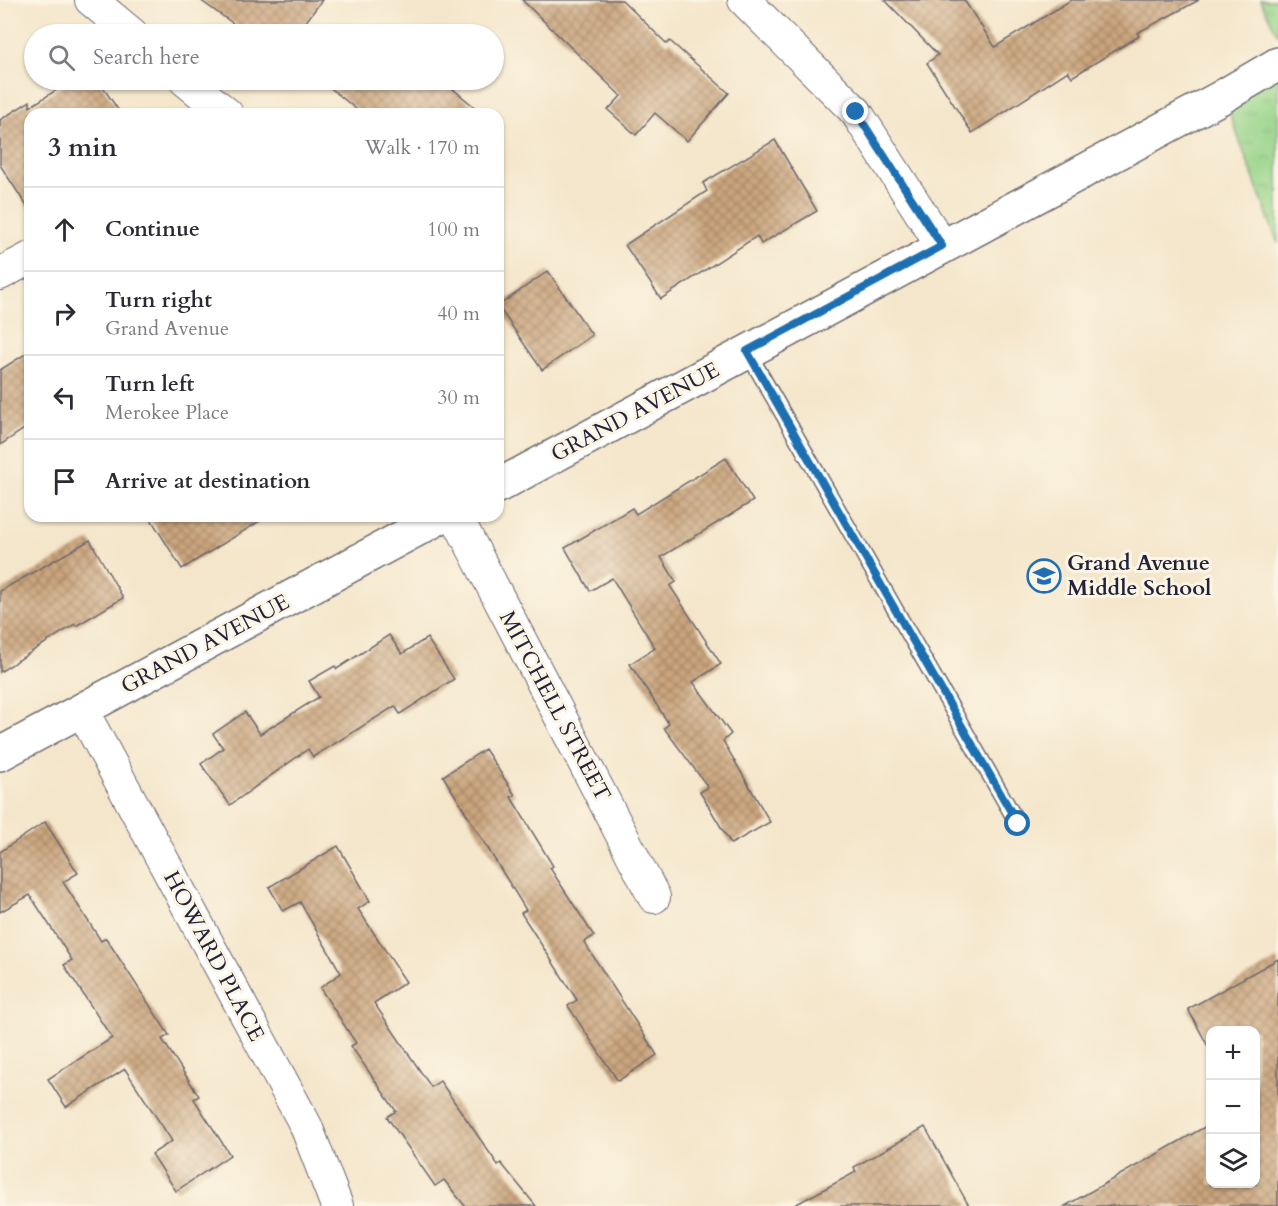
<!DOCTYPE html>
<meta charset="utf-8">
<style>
body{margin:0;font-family:Cardo,serif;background:#f2f2f3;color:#2b2b33}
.controls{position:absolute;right:18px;bottom:18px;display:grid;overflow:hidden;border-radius:12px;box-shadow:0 2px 4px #0004}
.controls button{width:54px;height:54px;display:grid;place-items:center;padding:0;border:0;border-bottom:2px solid #e1e1e2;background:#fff;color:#2b2b33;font:30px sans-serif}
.stop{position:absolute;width:18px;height:18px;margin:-14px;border:4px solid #1f6fb2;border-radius:50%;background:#fff}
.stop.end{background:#1f6fb2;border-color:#fff;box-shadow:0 2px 6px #0008}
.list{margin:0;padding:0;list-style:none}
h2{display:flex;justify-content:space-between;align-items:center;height:78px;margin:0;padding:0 24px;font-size:26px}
h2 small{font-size:20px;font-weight:400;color:#7c7c81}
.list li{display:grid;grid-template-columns:39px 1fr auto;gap:18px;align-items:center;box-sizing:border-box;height:84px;padding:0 24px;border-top:2px solid #e1e1e2}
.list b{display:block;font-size:22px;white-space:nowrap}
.list p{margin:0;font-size:20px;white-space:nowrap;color:#7c7c81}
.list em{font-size:20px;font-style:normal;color:#7c7c81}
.icon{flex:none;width:33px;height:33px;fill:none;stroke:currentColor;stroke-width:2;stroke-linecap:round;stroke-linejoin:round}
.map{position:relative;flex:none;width:1278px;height:1206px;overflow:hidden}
.search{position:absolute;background:#fff;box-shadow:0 2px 4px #0004;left:24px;top:24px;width:480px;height:66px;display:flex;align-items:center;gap:15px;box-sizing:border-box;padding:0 21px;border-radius:33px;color:#7c7c81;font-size:22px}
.panel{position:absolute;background:#fff;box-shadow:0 2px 4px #0004;left:24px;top:108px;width:480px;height:414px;border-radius:18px}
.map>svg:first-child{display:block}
.grass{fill:url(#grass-tufts);stroke:#5c7b62;stroke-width:1.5}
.building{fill:url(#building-cross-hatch)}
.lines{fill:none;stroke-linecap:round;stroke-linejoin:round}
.service-casing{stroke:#6c676d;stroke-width:18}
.minor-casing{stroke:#6c676d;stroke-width:34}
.tertiary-casing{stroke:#6c676d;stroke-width:36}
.service{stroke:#fff;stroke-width:15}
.minor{stroke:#fff;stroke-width:32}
.tertiary{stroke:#fff;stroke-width:33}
.route{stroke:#1f6fb2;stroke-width:8}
.labels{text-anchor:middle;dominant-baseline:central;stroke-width:6;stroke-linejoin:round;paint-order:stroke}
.street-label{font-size:22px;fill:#22223b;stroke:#fcf5e5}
.poi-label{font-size:22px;font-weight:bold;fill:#22223b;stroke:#fcf5e5;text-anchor:start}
</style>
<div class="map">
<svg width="1278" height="1206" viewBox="0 0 1278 1206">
<defs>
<pattern id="grass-tufts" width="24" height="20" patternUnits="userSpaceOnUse" patternTransform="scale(1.5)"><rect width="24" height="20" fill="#96d489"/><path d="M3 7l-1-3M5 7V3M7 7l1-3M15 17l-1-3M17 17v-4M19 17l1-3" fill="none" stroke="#81b677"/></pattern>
<pattern id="building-cross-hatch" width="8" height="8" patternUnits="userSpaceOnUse" patternTransform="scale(1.5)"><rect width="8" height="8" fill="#cba57d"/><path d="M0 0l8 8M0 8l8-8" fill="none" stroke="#a48668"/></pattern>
</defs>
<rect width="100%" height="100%" fill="#fcf5e5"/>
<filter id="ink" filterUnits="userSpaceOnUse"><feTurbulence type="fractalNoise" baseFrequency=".0167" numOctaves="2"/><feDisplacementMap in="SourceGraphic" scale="12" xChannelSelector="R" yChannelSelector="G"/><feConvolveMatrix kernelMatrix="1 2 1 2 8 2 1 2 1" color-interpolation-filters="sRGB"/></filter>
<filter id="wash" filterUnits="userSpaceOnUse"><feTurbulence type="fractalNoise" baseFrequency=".008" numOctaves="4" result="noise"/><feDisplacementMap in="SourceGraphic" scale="24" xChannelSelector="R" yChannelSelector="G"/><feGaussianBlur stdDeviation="1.35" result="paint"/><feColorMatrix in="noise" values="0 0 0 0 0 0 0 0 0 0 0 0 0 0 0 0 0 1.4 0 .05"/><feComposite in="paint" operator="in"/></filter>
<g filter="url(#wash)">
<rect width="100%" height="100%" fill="#f4e6cb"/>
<g class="grass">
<path d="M1260,0H1278V35Z"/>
<path d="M1278,69V244L1225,101Z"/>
</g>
<g id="blocks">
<g class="building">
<path d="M200,0H322L297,34H248Z"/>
<path d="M522,0H622L667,44L670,41L729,93L687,141L655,113L636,135L608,110L621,96Z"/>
<path d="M885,0H964L995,47L1071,0H1199L1137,33L1139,36L1072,77L1068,71L972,133L927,63L938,55Z"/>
<path d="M72,80H98L121,114H30V211L0,165V120L30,101V107Z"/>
<path d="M332,80H442L483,114H362L327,85Z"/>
<path d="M775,140L817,211L761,244L757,236L661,299L625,245L707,191L703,183Z"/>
<path d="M548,271L592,335L542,370L498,306Z"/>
<path d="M30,351V425L0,445V370Z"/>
<path d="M726,458L753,501L661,557L676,582L670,586L721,664L693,682L731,734L723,741L770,822L731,844L700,792L708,787L664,728L669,724L630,664L655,648L612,578L590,591L565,548L632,508L636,514Z"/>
<path d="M149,516H268L182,569Z"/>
<path d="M90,540L123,598L76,626L75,624L0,672V591Z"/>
<path d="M389,635L402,654L427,638L454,679L400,714L395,706L313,757L308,749L230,805L201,764L223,748L213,734L245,712L260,734L319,697L309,681L335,666L337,669Z"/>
<path d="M485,749L515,795L511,797L553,866L550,868L594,936L584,942L657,1055L618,1081L568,1006L577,1000L521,913L526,910L443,776Z"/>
<path d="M45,822L78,873L63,882L101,941L106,938L169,1035L162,1039L199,1096L194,1099L230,1155L176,1191L152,1154L172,1141L125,1069L66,1107L48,1079L112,1038L64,965L72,960L30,895L0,912V852Z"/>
<path d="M338,846L370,901L358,909L406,982L374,1003L431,1087L440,1081L498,1165L501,1163L536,1206H465L444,1180L435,1186L387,1117L396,1111L351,1046L356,1043L320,988L341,973L300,902L283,911L269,887Z"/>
<path d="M1278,959V1206H1065L1210,1124V1184H1256V1030H1210V1050L1188,1009Z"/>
<path d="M925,1127L969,1206H793L856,1172L854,1167Z"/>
</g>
</g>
</g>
<g filter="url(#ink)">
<use href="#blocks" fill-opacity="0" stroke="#6c676d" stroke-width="1.5"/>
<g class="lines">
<defs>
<path id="service" d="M747,351L1018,824"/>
<g id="minor">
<path d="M91,0L132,34"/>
<path d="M744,0L856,112L942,246"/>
<path d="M185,80L227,114"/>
<path d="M0,274L30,258"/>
<path d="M456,516L654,897"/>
<path d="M82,710L306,1126L337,1206"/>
</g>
<g id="tertiary">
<path d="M498,486L1220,98L1278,64"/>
<path d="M0,754L442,516"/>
</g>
</defs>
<use href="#service" class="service-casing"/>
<use href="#minor" class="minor-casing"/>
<use href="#tertiary" class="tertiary-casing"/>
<use href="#service" class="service"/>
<use href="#minor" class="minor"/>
<use href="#tertiary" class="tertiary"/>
</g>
</g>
<g class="lines" filter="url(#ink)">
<path class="route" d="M856,112L942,246L747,351L1018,824"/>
</g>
<defs>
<symbol id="school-ring" viewBox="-11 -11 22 22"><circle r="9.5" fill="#fcf5e5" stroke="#1f6fb2" stroke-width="1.5"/><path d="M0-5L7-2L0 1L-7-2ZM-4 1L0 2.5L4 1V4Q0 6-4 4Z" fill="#1f6fb2"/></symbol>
</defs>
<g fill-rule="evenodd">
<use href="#school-ring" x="1025" y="557" width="38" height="38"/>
</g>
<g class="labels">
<g class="street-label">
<text transform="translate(635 412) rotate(-28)">GRAND AVENUE</text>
<text transform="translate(205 644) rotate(-28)">GRAND AVENUE</text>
<text transform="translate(555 706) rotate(62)">MITCHELL STREET</text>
<text transform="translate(214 956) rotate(62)">HOWARD PLACE</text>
</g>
<g class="poi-label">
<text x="1067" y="563">Grand Avenue<tspan x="1067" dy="25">Middle School</tspan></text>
</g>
</g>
</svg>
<div class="controls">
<button>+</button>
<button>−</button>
<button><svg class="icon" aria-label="layers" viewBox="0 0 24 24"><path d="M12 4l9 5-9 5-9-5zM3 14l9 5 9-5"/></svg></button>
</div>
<div class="stop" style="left:1018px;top:824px"></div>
<div class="stop end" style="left:856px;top:112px"></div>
<div class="search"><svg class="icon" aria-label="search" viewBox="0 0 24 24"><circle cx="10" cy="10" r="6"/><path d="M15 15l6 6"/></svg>Search here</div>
<section class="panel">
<h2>3 min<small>Walk · 170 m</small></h2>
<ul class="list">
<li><svg class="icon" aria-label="ahead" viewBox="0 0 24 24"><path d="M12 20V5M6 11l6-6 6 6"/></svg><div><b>Continue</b></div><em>100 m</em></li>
<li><svg class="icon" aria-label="right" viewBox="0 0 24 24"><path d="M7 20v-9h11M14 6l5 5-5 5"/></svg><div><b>Turn right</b><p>Grand Avenue</p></div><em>40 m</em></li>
<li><svg class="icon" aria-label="left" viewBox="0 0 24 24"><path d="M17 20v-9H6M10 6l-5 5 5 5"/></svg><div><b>Turn left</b><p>Merokee Place</p></div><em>30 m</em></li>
<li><svg class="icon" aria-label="arrive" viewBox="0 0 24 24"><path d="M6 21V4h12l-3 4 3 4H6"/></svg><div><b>Arrive at destination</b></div></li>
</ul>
</section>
</div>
